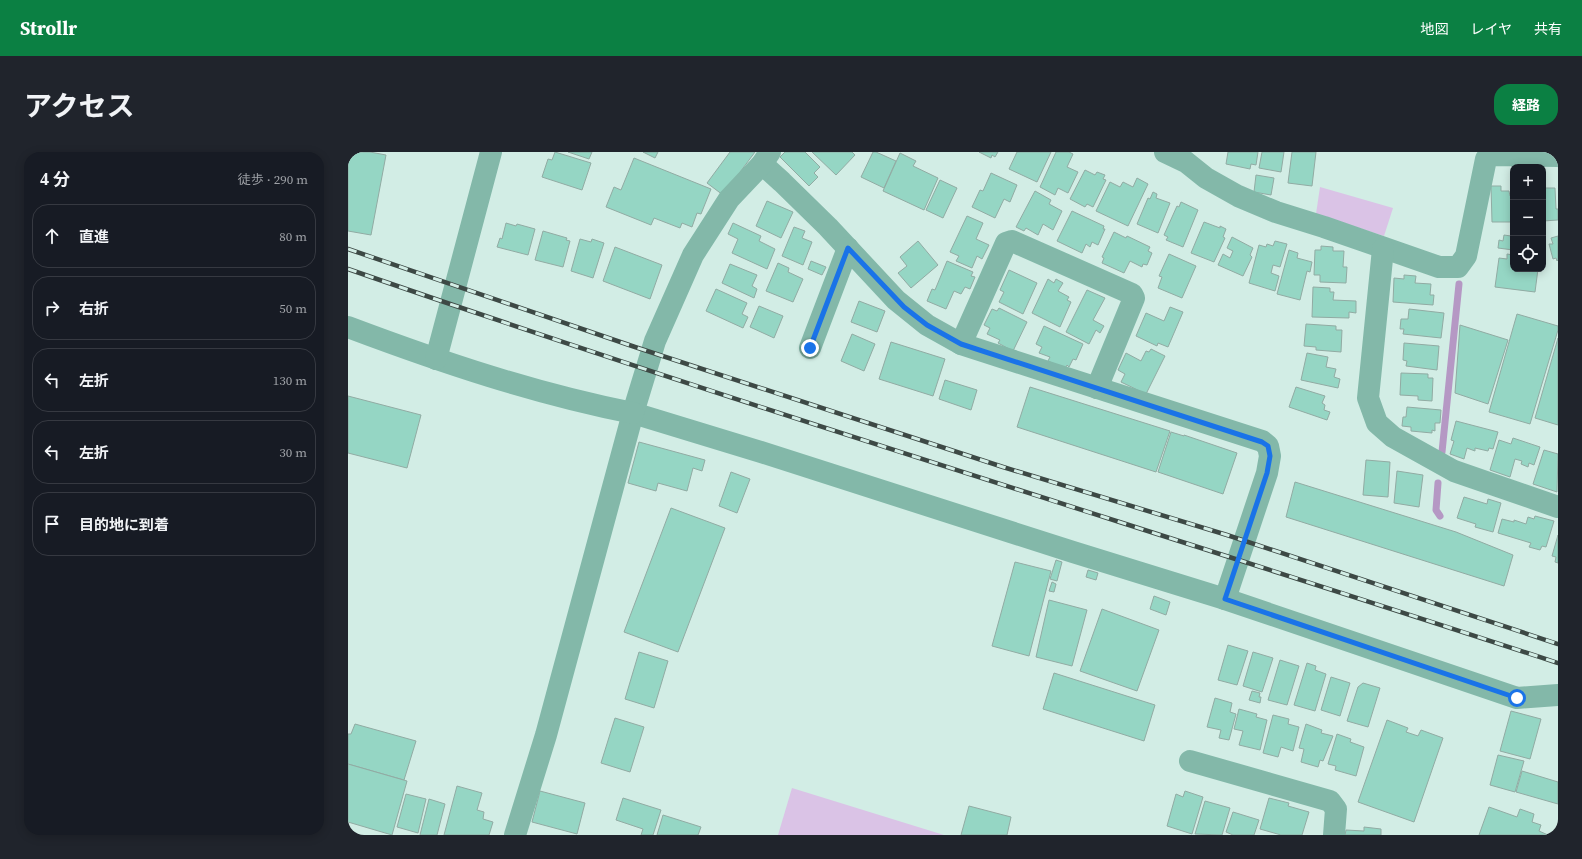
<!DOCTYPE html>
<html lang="ja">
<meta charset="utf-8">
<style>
body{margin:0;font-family:"Source Serif 4","Noto Sans JP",serif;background:#20242c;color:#f1f3f6}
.controls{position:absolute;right:12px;top:12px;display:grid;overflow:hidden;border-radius:8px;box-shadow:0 2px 10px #0003}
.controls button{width:36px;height:36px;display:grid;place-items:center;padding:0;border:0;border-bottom:1px solid #363941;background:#171b24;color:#f1f3f6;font:20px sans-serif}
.stop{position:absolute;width:12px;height:12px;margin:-9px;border:3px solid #1a73e8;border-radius:50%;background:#fff}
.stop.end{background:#1a73e8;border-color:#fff;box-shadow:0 1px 4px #0008}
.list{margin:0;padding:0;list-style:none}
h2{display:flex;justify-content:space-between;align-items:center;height:52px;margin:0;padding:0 16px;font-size:17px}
h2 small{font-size:13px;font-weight:400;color:#9ea1a6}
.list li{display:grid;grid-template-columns:26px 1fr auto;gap:12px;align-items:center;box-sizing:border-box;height:64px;margin:0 8px 8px;padding:0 8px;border:1px solid #363941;border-radius:16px}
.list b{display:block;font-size:15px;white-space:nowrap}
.list em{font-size:13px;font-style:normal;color:#9ea1a6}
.icon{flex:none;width:22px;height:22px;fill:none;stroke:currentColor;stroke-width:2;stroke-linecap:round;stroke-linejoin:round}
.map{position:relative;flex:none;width:1210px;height:683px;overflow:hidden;border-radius:16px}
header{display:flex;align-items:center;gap:24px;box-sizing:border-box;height:56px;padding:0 20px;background:#0b8043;color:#fff}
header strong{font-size:19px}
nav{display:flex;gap:22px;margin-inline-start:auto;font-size:14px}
.intro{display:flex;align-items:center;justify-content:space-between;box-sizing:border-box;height:96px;padding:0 24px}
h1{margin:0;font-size:28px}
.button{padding:10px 18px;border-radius:16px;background:#0b8043;color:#fff;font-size:14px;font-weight:700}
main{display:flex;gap:24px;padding:0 24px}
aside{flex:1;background:#171b24;border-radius:16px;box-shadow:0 2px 10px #0003}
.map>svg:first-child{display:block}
.green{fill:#dac3e6}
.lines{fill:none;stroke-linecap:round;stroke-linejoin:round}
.stream{stroke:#b598c4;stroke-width:7}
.building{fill:#95d6c4;stroke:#91aba3}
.minor{stroke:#83b8a9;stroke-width:22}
.tertiary{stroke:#83b8a9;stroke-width:22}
.rail-casing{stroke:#3d4945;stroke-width:4.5}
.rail{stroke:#d2ede5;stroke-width:3;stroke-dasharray:9;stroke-linecap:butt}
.route{stroke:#1a73e8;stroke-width:5}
</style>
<header>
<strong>Strollr</strong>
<nav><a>地図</a><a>レイヤ</a><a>共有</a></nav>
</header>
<div class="intro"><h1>アクセス</h1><a class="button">経路</a></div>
<main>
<aside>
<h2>4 分<small>徒歩 · 290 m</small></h2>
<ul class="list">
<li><svg class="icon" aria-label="ahead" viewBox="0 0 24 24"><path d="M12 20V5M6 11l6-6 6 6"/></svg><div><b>直進</b></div><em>80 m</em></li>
<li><svg class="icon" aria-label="right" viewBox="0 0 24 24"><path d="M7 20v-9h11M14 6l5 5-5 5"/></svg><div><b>右折</b></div><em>50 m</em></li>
<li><svg class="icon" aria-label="left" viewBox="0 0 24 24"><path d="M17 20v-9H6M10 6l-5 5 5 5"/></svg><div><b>左折</b></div><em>130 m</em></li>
<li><svg class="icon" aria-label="left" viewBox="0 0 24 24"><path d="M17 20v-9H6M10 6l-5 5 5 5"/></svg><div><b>左折</b></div><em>30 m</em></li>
<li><svg class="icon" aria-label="arrive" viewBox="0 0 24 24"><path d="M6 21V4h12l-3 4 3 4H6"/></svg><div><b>目的地に到着</b></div></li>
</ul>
</aside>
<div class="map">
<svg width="1210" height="683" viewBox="0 0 1210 683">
<rect width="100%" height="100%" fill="#d2ede5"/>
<g class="green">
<path d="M972,35L1045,56L1036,84L968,62Z"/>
<path d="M444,636L596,683H430Z"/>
</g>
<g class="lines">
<g class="stream">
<path d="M1094,300L1111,132"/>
<path d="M1090,331L1088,358L1092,364"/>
</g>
</g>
<g class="building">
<path d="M0,0H22L38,3L23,83L0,79Z"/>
<path d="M207,0L243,11L234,38L194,25L200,7L204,8Z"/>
<path d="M220,0H244L241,7Z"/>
<path d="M295,0H310L307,6Z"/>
<path d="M382,0H407L375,43L359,31Z"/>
<path d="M437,0H457L472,15L466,21L470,25L461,34L432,5Z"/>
<path d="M464,0H504L507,3L488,23Z"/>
<path d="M525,0H528L548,9L536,36L513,25Z"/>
<path d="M631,0H650L647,5L644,3L643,6Z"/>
<path d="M669,0H703L689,30L661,17Z"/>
<path d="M708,0H721L725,2L719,15L730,20L720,41L710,36L707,43L692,35Z"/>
<path d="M880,0H910L908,13L903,12L902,17L878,12Z"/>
<path d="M914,0H936L933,20L911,16Z"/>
<path d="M944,0H968L964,34L940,31Z"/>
<path d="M552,1L568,9L565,14L590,26L576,58L535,39Z"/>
<path d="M286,6L363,37L353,62L349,61L344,75L334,71L332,76L306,66L303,73L258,55L266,35L273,38Z"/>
<path d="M737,18L747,23L749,20L757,23L755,27L758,28L745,55L739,52L737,55L722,47Z"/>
<path d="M643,21L669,33L662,50L656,47L647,66L624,55L632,38L635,39Z"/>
<path d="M908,23L926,26L923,43L906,40Z"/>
<path d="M789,26L800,32L780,74L748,59L762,30L772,35L775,30L785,35Z"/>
<path d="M592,28L609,36L595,66L578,58Z"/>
<path d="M1143,34H1153V39H1161L1162,44H1165V70H1144Z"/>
<path d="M1195,36H1207L1208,57H1210V68L1195,69Z"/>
<path d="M687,39L703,48L701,52L714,59L705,78L695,72L690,83L678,76L676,79L668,75Z"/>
<path d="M805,40L809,42L808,46L822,51L810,81L789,72L800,46L802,47Z"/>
<path d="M419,49L445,60L433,86L408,74Z"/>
<path d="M833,50L850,58L835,95L818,88L820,85L816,83L829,54L831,55Z"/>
<path d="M724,59L756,74L755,77H757L750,93L744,90L742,95L738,92L734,101L709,89Z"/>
<path d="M619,64L635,71L628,87L641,93L634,107L629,104L624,116L608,109L611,104L602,100Z"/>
<path d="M856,70L872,76V74L878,77L875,85L877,86L866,110L843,101Z"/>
<path d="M158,71L168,74L169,72L187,77L180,103L149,95L152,86L154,87Z"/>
<path d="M385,71L413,84L411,89L427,97L419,117L384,101L390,87L380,82Z"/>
<path d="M446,75L457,79L454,86L464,90L455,113L434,104Z"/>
<path d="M1164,75H1165V98L1150,96L1151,88L1155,89L1156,83L1163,84Z"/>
<path d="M195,79L219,86L218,88L222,89L215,115L187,108Z"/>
<path d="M766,80L778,86L779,84L802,95L800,99L804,101L799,113L795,112L794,115L782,109L776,121L754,111L756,106L754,105Z"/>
<path d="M1210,84V108L1209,109L1208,106L1205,107L1201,92H1205L1203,86Z"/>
<path d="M884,85L905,96L902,103L904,105L895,124L870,113L875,102L882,106L885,99L879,96Z"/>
<path d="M232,87L243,90L244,87L256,91L245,126L223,119Z"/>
<path d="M570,89L590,113L563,136L550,121L559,114L552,105Z"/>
<path d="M927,89L939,92L932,115L925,113L923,121L931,124L927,139L901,131L911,93L918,95L919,92L925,94Z"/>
<path d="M973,94L985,95V99H996L995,115H999L998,131L972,130V123H966L967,98H973Z"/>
<path d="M267,95L314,113L302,147L255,129Z"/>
<path d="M941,98L950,101L949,106L964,110L962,120L959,119L952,148L929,142Z"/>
<path d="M821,102L848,114L834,146L810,136L814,125L811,124Z"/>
<path d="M1159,102L1165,103V117H1190L1187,140L1147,135L1151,106L1159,107Z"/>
<path d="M463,109L478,115L474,123L460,117Z"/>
<path d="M599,109L625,120L623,124L627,125L622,137L617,135L613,142L606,139L598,157L579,149L584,137L587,138Z"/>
<path d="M430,111L441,116L440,120L455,127L445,150L418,139Z"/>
<path d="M382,112L409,123L404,134L409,137L406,146L374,131Z"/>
<path d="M661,118L689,131L675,162L651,150L656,140L652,138Z"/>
<path d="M1056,123L1068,124L1067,131L1083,132L1082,143H1086L1085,153L1045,150L1046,126L1056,127Z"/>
<path d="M700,127L706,131L708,127L715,131L710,139L721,145L719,148L723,150L712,175L684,161Z"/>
<path d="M965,135L982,136V140H986L985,148L1008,149V161L1001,160V166L964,165Z"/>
<path d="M368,137L399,151L394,162L400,165L395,176L358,159Z"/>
<path d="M739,138L757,146L745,168L756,174L752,181L748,178L741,192L718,180Z"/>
<path d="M511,149L537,159L529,180L503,170Z"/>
<path d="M411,154L435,164L426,186L402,175Z"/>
<path d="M822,155L835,160L820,195L810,191L809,194L788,184L798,161L816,169Z"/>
<path d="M651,156L679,170L665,199L650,191L652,188L639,182L642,176L636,173L644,157L649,159Z"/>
<path d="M1061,157L1096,161L1093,186L1055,182L1056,177H1052L1053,167H1060Z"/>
<path d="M1169,162L1210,174V178L1182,272L1141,260Z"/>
<path d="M958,172L988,174V178H994L993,200L968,198V195L956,194Z"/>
<path d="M1112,173L1160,188L1140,252L1107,241Z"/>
<path d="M696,174L735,192L728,208L725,207L721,215L719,213L717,217L700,209L702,205L691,201L694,195L688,192Z"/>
<path d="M504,182L527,192L516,219L493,209Z"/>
<path d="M1210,186V273L1187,266Z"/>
<path d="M543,190L597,207L585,244L531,227Z"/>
<path d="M1056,191L1091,194L1089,218L1058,214L1059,209L1055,208Z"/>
<path d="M803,197L817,204L798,242L773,230L777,222L770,218L778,201L793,209L798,199L801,200Z"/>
<path d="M959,201L980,205L978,215L988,217L986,225L992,227L990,236L953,228Z"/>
<path d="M1053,221L1080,222V226H1085L1084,249L1070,248V244L1052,243Z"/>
<path d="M597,228L629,238L623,258L591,247Z"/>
<path d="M682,235L822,279L808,320L669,275Z"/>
<path d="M948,235L977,244L974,251L977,253L976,258L982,260L979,268L941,255Z"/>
<path d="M0,244L73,263L59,316L0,301Z"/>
<path d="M1059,255L1093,258L1092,271H1087V279L1084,278V281L1063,279V275L1054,274L1055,265H1058Z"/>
<path d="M1108,269L1150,280L1145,297L1141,296L1140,299L1127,296V299L1119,296L1116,307L1102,302L1106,289L1103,288Z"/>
<path d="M823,280L836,284V283L889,301L875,342L810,320Z"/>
<path d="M1165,286L1192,295L1186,313L1181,311L1180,315L1173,312L1174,309L1167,307L1162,325L1142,318L1151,288L1163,292Z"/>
<path d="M291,290L357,308L354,319L345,316L339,339L310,331L308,339L280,331Z"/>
<path d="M1196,298L1210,302L1209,340L1185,332Z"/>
<path d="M1018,308L1042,310L1040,345L1015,343Z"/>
<path d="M1049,319L1075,323L1071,355L1046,351Z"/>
<path d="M383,320L402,327L389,361L371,354Z"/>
<path d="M947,330L1108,380L1165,403L1156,434L938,365Z"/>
<path d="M1116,345L1139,352L1140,347L1153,351L1145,380L1127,375L1128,372L1109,366Z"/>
<path d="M323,356L377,376L330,500L276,480Z"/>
<path d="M1187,364L1206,369L1198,395L1194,394L1192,398L1181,395L1183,391L1150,381L1154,367L1166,370V368L1178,372L1180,365L1186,367Z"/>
<path d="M1210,383V411L1207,410L1208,405L1204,404Z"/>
<path d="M708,408L714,410L709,429L702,427Z"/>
<path d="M667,410L703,419L681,504L644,494Z"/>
<path d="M740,418L750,421L748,428L738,425Z"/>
<path d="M704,430L708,432L706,440L701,439Z"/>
<path d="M806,444L822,450L818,463L802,457Z"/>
<path d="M701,448L739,458L724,514L688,505Z"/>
<path d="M754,457L811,478L789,539L732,519Z"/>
<path d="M880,493L900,499L889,533L870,528Z"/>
<path d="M291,500L320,509L306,556L277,547Z"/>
<path d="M905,500L925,506L914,540L895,534Z"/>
<path d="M932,508L951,514L939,553L920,548Z"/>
<path d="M959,511L968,514L967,518L978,522L967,559L946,553Z"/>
<path d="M706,521L807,553L796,589L695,557Z"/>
<path d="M983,525L1002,531L992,564L973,558Z"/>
<path d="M1015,531L1032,536L1020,575L999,569L1010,535Z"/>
<path d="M904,539L912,541L911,545H913L912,551L901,548Z"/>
<path d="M867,546L884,551L882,560L888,562L881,588L871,586L873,578L859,575Z"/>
<path d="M891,557L909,562L908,565L919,568L912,598L891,593L895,579L886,577Z"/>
<path d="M1163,559L1193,567L1182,607L1152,599Z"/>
<path d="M925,563L941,567L940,572L951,575L945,599L933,595L930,605L915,601Z"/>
<path d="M267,566L296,575L282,620L253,611Z"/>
<path d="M1039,568L1060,576L1058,580L1070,584L1073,578L1095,586L1066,670L1010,650Z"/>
<path d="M7,572L68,589L56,628L0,612V582H3Z"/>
<path d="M958,572L974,578L973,581L985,584L975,609L972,608L970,615L953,610L956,597L951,596Z"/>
<path d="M989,582L1003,587L1002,590L1016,595L1008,624L987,618L988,614L980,612Z"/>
<path d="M1150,603L1176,609L1167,640L1142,633Z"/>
<path d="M0,612L59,629L44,683L0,670Z"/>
<path d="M1174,619L1210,630V652L1168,640Z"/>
<path d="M109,634L134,641L129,658L136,660L135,667L145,670L141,683H96Z"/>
<path d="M192,639L237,651L229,682L184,670Z"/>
<path d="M837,639L855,645L844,682L819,674L828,642L835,645Z"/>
<path d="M58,642L78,647L70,681L49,675Z"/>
<path d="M275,646L313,658L305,683H293L295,677L268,668Z"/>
<path d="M921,646L941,651L940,654L961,660L954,683H933L912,677Z"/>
<path d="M81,647L97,652L89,683H72Z"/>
<path d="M857,649L882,656L874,683L847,682Z"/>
<path d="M621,654L663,665L659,683H613Z"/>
<path d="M1141,655L1169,665L1172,657L1186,662L1184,670L1193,673L1191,679L1200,683H1131Z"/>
<path d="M885,660L911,668L906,683H885L878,680Z"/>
<path d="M315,663L353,675L350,683H309Z"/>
<path d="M1016,675L1033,677V683H997L998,678L1016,679Z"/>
</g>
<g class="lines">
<g class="minor">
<path d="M817,0L838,10L858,26L890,44L928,60L976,75L1091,115H1110L1118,104L1138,7L1144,3L1210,4"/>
<path d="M414,12L434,30L480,75L548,148L579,173L613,192L914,289L920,294L922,304L919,321L877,447"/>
<path d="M1035,97L1020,246L1029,271L1045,285L1106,319L1210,355"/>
<path d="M613,192L658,91L664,89L784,142L786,146L749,236"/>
<path d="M462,196L500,96"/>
<path d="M285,261L413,300L725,400L877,447L1169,546L1210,543"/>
<path d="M842,609L982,649L988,657L986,683"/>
<path d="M167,683L198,583L285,261L307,189L345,103L381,47L414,12L422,0"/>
</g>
<g class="tertiary">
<path d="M0,175C93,210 188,242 285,261"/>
<path d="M88,207L143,0"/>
</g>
<defs>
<g id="rail">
<path d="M0,97L287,195L655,315L879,383L1210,492"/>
<path d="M0,117C401,256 807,379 1210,511"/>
</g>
</defs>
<use href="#rail" class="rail-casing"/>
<use href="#rail" class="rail"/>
</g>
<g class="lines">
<path class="route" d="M462,196L500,96L556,155L579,173L613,192L914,290L920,294L922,304L919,321L877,447L1169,546"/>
</g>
</svg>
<div class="controls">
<button>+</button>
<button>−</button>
<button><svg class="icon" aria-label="locate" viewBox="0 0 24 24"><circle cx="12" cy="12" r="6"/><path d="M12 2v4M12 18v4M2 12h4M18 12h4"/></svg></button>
</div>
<div class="stop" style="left:1169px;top:546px"></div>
<div class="stop end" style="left:462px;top:196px"></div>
</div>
</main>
